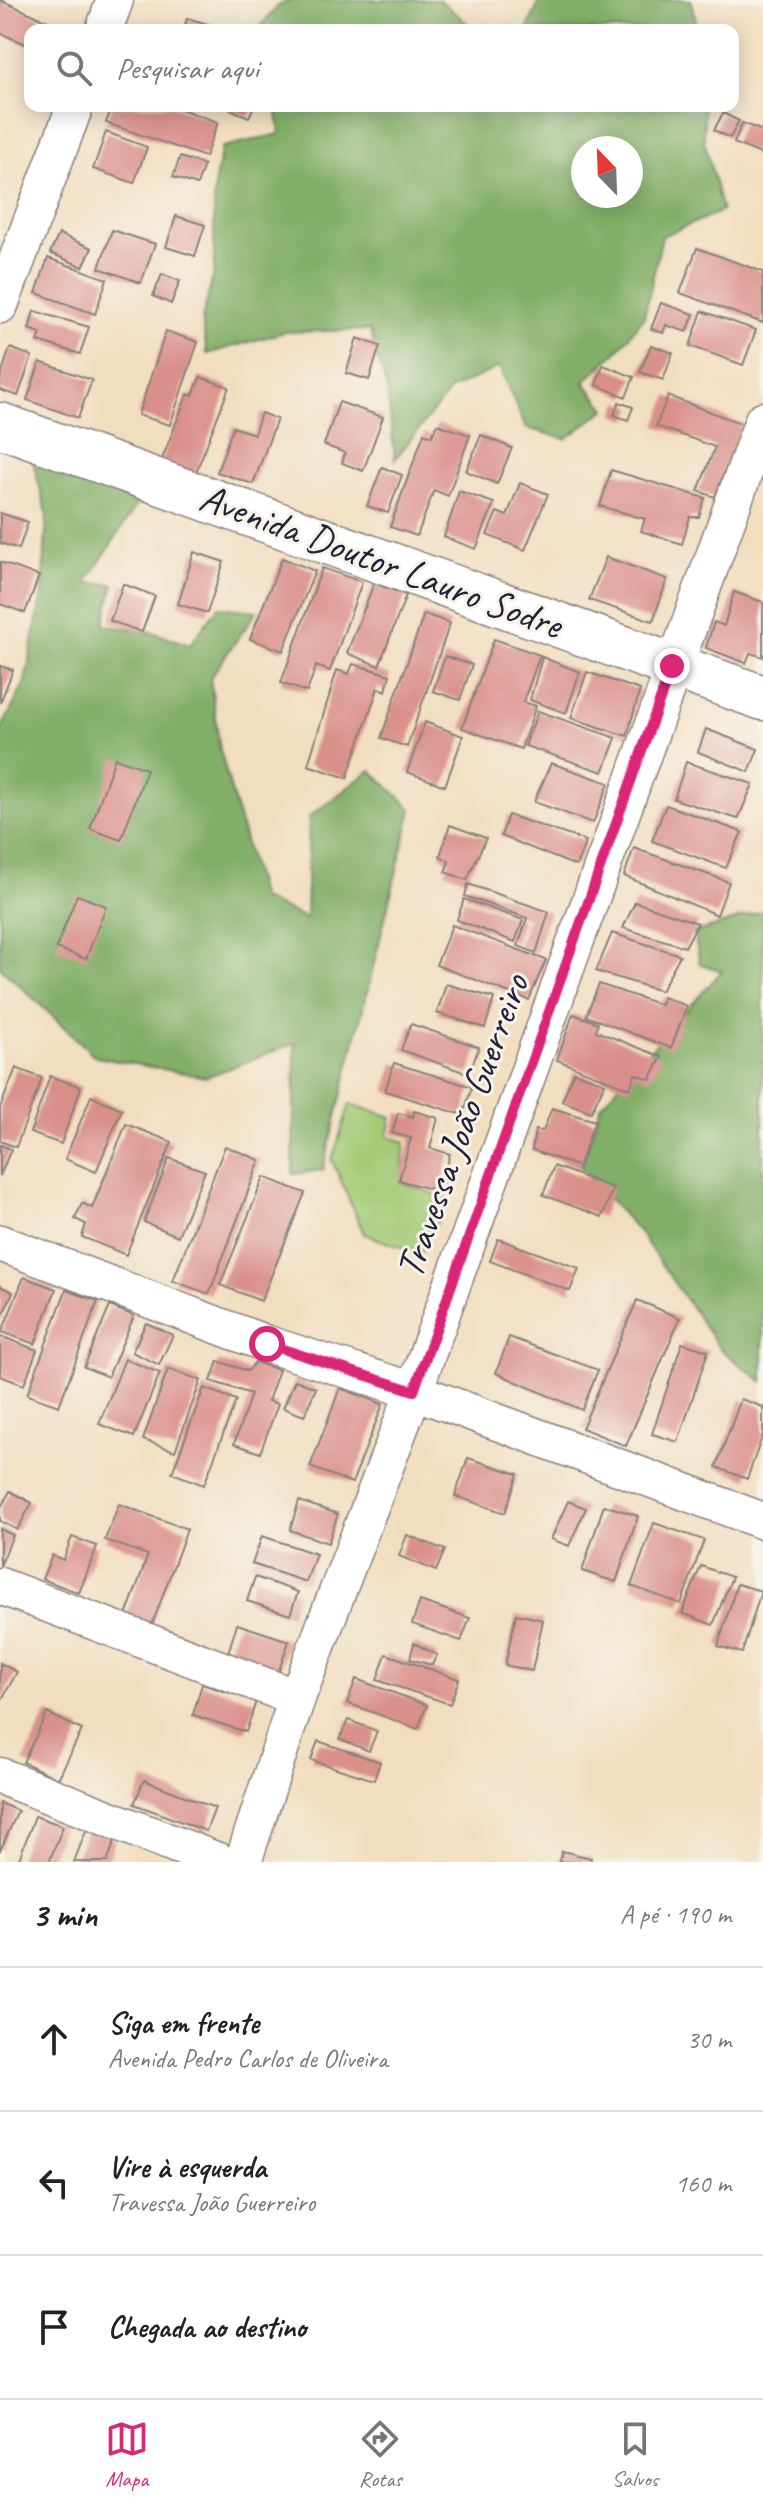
<!DOCTYPE html>
<html lang="pt">
<meta charset="utf-8">
<style>
body{margin:0;font-family:Caveat,sans-serif;background:#f2f2f2;color:#222}
.compass{position:absolute;left:571px;top:136px;width:72px;height:72px;border-radius:50%;background:#fff;box-shadow:0 4px 20px #0003;rotate:337deg}
.stop{position:absolute;width:24px;height:24px;margin:-18px;border:6px solid #db2777;border-radius:50%;background:#fff}
.stop.end{background:#db2777;border-color:#fff;box-shadow:0 2px 8px #0008}
.list{margin:0;padding:0;list-style:none}
h2{display:flex;justify-content:space-between;align-items:center;height:104px;margin:0;padding:0 32px;font-size:34px}
h2 small{font-size:26px;font-weight:400;color:#767676}
.list li{display:grid;grid-template-columns:52px 1fr auto;gap:24px;align-items:center;box-sizing:border-box;height:144px;padding:0 32px;border-top:2px solid #e0e0e0}
.list b{display:block;font-size:30px;white-space:nowrap}
.list p{margin:0;font-size:26px;white-space:nowrap;color:#767676}
.list em{font-size:26px;font-style:normal;color:#767676}
.icon{flex:none;width:44px;height:44px;fill:none;stroke:currentColor;stroke-width:2;stroke-linecap:round;stroke-linejoin:round}
.map{position:relative;flex:none;width:763px;height:1862px;overflow:hidden}
.search{position:absolute;background:#fff;box-shadow:0 4px 20px #0003;left:24px;right:24px;top:24px;height:88px;display:flex;align-items:center;gap:20px;box-sizing:border-box;padding:0 28px;border-radius:16px;color:#767676;font-size:30px}
.sheet{height:536px;background:#fff}
nav{display:flex;justify-content:space-around;align-items:center;box-sizing:border-box;height:112px;border-top:2px solid #e0e0e0;background:#fff;font-size:22px;color:#767676}
nav a{display:grid;justify-items:center;gap:4px}
nav .on{color:#db2777}
.map>svg:first-child{display:block}
.green{fill:#a3cb76;stroke:#627658;stroke-width:2}
.forest{fill:#82af67;stroke:#526851;stroke-width:2;fill-rule:evenodd}
.building{fill:#da908a}
.lines{fill:none;stroke-linecap:round;stroke-linejoin:round}
.minor-casing{stroke:#8a807d;stroke-width:39}
.tertiary-casing{stroke:#8a807d;stroke-width:47}
.minor{stroke:#fff;stroke-width:36}
.tertiary{stroke:#fff;stroke-width:44}
.route{stroke:#db2777;stroke-width:10}
.labels{text-anchor:middle;dominant-baseline:central;stroke-width:6;stroke-linejoin:round;paint-order:stroke}
.street-label{font-size:40px;fill:#22223b;stroke:#f7f3e8}
</style>
<div class="map">
<svg width="763" height="1862" viewBox="0 0 763 1862">
<rect width="100%" height="100%" fill="#f7f3e8"/>
<filter id="ink" filterUnits="userSpaceOnUse"><feTurbulence type="fractalNoise" baseFrequency=".0125" numOctaves="2"/><feDisplacementMap in="SourceGraphic" scale="16" xChannelSelector="R" yChannelSelector="G"/><feConvolveMatrix kernelMatrix="1 2 1 2 8 2 1 2 1" color-interpolation-filters="sRGB"/></filter>
<filter id="wash" filterUnits="userSpaceOnUse"><feTurbulence type="fractalNoise" baseFrequency=".006" numOctaves="4" result="noise"/><feDisplacementMap in="SourceGraphic" scale="32" xChannelSelector="R" yChannelSelector="G"/><feGaussianBlur stdDeviation="1.8" result="paint"/><feColorMatrix in="noise" values="0 0 0 0 0 0 0 0 0 0 0 0 0 0 0 0 0 1.4 0 .05"/><feComposite in="paint" operator="in"/></filter>
<g filter="url(#wash)">
<rect width="100%" height="100%" fill="#f1debf"/>
<path class="green" d="M350,1104L392,1117L388,1136L405,1142L401,1182L449,1199L420,1254L364,1234L332,1160Z"/>
<g class="forest">
<path d="M292,0H440L475,30H257L279,5Z"/>
<path d="M540,0H691L698,30H527Z"/>
<path d="M276,106H704V140L722,211L662,236L644,317L618,350L584,382L606,409L566,439L526,428L499,367L451,389L395,459L387,390L370,330L284,332L207,354L202,319L214,272V186L222,147L280,134ZM583,148H631V196H583Z"/>
<path d="M32,458L138,503L86,583L114,584L104,625L152,632L190,645L218,607L257,611L210,678L220,750L261,899L306,918L309,817L371,770L412,809L323,1170L293,1174L295,1043L206,1077L96,1057L0,967V732L25,682L42,595L47,514Z"/>
<path d="M763,911V1382L720,1349L639,1232L581,1167L600,1106L722,971L700,964L694,933Z"/>
</g>
<g id="blocks">
<g class="building">
<path d="M0,0L61,27L59,30H30V46L0,33Z"/>
<path d="M187,18L225,29V30H184Z"/>
<path d="M112,106H172L218,122L205,157L106,123Z"/>
<path d="M222,106H254L249,117Z"/>
<path d="M723,113L739,121L730,138L714,130Z"/>
<path d="M742,123L763,131V155L734,143Z"/>
<path d="M106,132L147,147L134,183L93,169Z"/>
<path d="M180,157L204,165L197,185L173,177Z"/>
<path d="M176,216L205,225L195,256L166,247Z"/>
<path d="M112,230L155,244L141,283L99,268Z"/>
<path d="M59,234L92,248L83,267L50,253Z"/>
<path d="M697,248L763,272V323L680,293Z"/>
<path d="M48,258L107,279L95,314L36,293Z"/>
<path d="M162,274L180,281L171,304L153,296Z"/>
<path d="M661,303L694,314L687,332L666,325L663,333L651,329Z"/>
<path d="M34,311L89,327L80,354L38,341L41,333L29,329Z"/>
<path d="M702,311L756,330L743,365L690,346Z"/>
<path d="M166,331L198,342L170,425L138,415Z"/>
<path d="M357,338L380,346L369,380L346,373Z"/>
<path d="M651,345L673,353L663,380L640,372Z"/>
<path d="M10,348L32,356L18,396L0,390V378Z"/>
<path d="M40,362L92,380L78,418L27,400Z"/>
<path d="M603,365L634,377L626,397L596,385Z"/>
<path d="M200,377L229,387L195,475L161,462L187,395H193Z"/>
<path d="M668,396L743,424L715,497L698,491L715,447L656,426Z"/>
<path d="M339,402L383,417L363,471L342,463L345,453L324,445Z"/>
<path d="M619,402L633,407L628,420L614,415Z"/>
<path d="M261,413L277,419L253,484L217,472L233,427L254,434Z"/>
<path d="M437,424L470,435L448,496L434,490L417,536L390,527L424,433L432,436Z"/>
<path d="M481,435L512,448L497,484L466,471Z"/>
<path d="M382,467L402,475L388,513L367,506Z"/>
<path d="M611,470L705,498L699,517H690L682,544L641,531L645,519L600,506Z"/>
<path d="M520,483L548,494L525,550L487,535L497,512L507,516Z"/>
<path d="M459,491L494,503L476,549L444,537Z"/>
<path d="M0,513L28,522L19,549L0,543Z"/>
<path d="M194,552L224,562L207,613L178,604Z"/>
<path d="M606,557L667,579L653,621L589,600Z"/>
<path d="M282,558L315,571L283,651L250,639Z"/>
<path d="M0,562L39,576L25,613L0,604Z"/>
<path d="M322,568L362,582L330,671L316,666L307,692L281,683Z"/>
<path d="M374,583L406,595L379,666L347,653Z"/>
<path d="M123,584L155,596L142,632L110,621Z"/>
<path d="M734,592L763,602V657L750,653L746,663L706,648L714,622L724,626Z"/>
<path d="M424,614L450,623L407,747L381,738Z"/>
<path d="M494,639L540,655L523,702L536,706L521,749L462,728Z"/>
<path d="M445,656L472,665L460,700L433,691Z"/>
<path d="M542,657L580,672L566,713L530,700Z"/>
<path d="M353,664L390,675L386,691L378,688L347,778L308,765L337,670L349,674Z"/>
<path d="M0,666L13,670L0,703Z"/>
<path d="M587,672L640,690L627,736L571,718Z"/>
<path d="M538,711L616,738L603,772L525,746Z"/>
<path d="M425,722L463,736L445,786L407,772Z"/>
<path d="M706,729L758,749L749,772L698,752Z"/>
<path d="M115,758L147,769L121,840L90,829Z"/>
<path d="M686,762L753,784L738,819L674,799Z"/>
<path d="M551,763L609,783L593,823L534,802Z"/>
<path d="M666,805L742,832L726,868L652,841Z"/>
<path d="M508,815L586,841L576,866L501,836Z"/>
<path d="M450,825L486,838L467,880L445,872L449,861L440,856Z"/>
<path d="M634,848L729,882L717,915L624,876Z"/>
<path d="M468,884L549,912L536,953L518,946L527,918L465,896Z"/>
<path d="M77,895L106,906L86,959L56,948Z"/>
<path d="M464,899L523,920L515,942L457,920Z"/>
<path d="M635,902L698,923L685,947L623,928Z"/>
<path d="M452,925L546,960L529,1000L436,965Z"/>
<path d="M612,933L680,955L661,991L596,971Z"/>
<path d="M446,984L494,998L485,1028L437,1013Z"/>
<path d="M599,984L661,1005L663,997L687,1006L671,1048L586,1016Z"/>
<path d="M573,1014L598,1023L596,1031L662,1057L650,1079L635,1074L630,1089L557,1060Z"/>
<path d="M411,1024L479,1047L469,1074L401,1050Z"/>
<path d="M394,1063L472,1087L463,1115L385,1091Z"/>
<path d="M16,1068L42,1078L16,1147L0,1141V1108Z"/>
<path d="M574,1072L605,1083L591,1112L562,1101Z"/>
<path d="M50,1076L81,1087L61,1144L30,1133Z"/>
<path d="M91,1096L122,1109L96,1172L65,1159Z"/>
<path d="M552,1108L595,1121L579,1167L532,1150L535,1130L543,1131Z"/>
<path d="M414,1111L438,1118L430,1148L450,1154L440,1192L399,1180L411,1138L392,1133L398,1113L413,1117Z"/>
<path d="M126,1124L172,1142L126,1255L82,1237L86,1224L75,1219L82,1203L92,1208Z"/>
<path d="M0,1145L11,1149L0,1176Z"/>
<path d="M225,1146L260,1160L209,1294L173,1281Z"/>
<path d="M169,1158L205,1171L178,1236L144,1222Z"/>
<path d="M554,1166L613,1188L602,1217L543,1195Z"/>
<path d="M264,1177L305,1193L261,1301L220,1285Z"/>
<path d="M498,1239L579,1268L570,1291L490,1261Z"/>
<path d="M24,1277L56,1289L35,1344L2,1332Z"/>
<path d="M0,1286L13,1292L0,1321Z"/>
<path d="M66,1290L98,1301L59,1406L27,1395Z"/>
<path d="M637,1300L680,1318L626,1446L582,1428Z"/>
<path d="M110,1306L134,1316L108,1377L84,1367Z"/>
<path d="M146,1323L173,1335L159,1365L132,1352Z"/>
<path d="M0,1336L37,1350L24,1385L0,1376Z"/>
<path d="M509,1337L598,1370L582,1410L496,1373Z"/>
<path d="M682,1343L708,1351L678,1442L652,1434Z"/>
<path d="M125,1359L160,1373L134,1437L99,1424Z"/>
<path d="M218,1361L248,1371L255,1362L279,1370L268,1401L278,1404L260,1453L234,1444L251,1394L211,1381Z"/>
<path d="M168,1369L201,1380L175,1451L143,1440Z"/>
<path d="M295,1380L316,1388L304,1416L283,1408Z"/>
<path d="M204,1388L236,1400L204,1485L172,1473Z"/>
<path d="M340,1388L383,1404L352,1483L310,1467Z"/>
<path d="M741,1399L763,1407V1434L747,1479L716,1467Z"/>
<path d="M468,1458L518,1474L505,1513L455,1496Z"/>
<path d="M10,1491L32,1503L17,1530L0,1521V1509Z"/>
<path d="M299,1501L338,1514L328,1543L290,1530Z"/>
<path d="M568,1501L586,1508L569,1546L551,1539Z"/>
<path d="M119,1504L187,1529L152,1625L126,1616L148,1555L105,1540Z"/>
<path d="M604,1505L638,1516L616,1582L582,1571Z"/>
<path d="M654,1523L704,1540L681,1604L631,1586Z"/>
<path d="M0,1529L13,1535L0,1566Z"/>
<path d="M407,1535L445,1550L436,1571L399,1556Z"/>
<path d="M262,1536L316,1554L306,1582L252,1564Z"/>
<path d="M72,1537L97,1546L79,1593L42,1579L52,1555L63,1560Z"/>
<path d="M701,1566L732,1577L713,1625L682,1613Z"/>
<path d="M255,1577L298,1592L290,1615L247,1601Z"/>
<path d="M737,1584L761,1591L742,1653L718,1646Z"/>
<path d="M420,1601L470,1618L461,1641L412,1624Z"/>
<path d="M516,1614L543,1620L532,1671L505,1665Z"/>
<path d="M237,1624L289,1641L278,1673L227,1656Z"/>
<path d="M414,1643L437,1655L432,1665L410,1659Z"/>
<path d="M386,1654L459,1679L450,1704L377,1680Z"/>
<path d="M0,1663L17,1672L0,1703Z"/>
<path d="M356,1679L427,1705L418,1729L347,1703Z"/>
<path d="M202,1684L256,1701L246,1732L193,1715Z"/>
<path d="M47,1713L82,1730L58,1779L23,1762Z"/>
<path d="M348,1720L377,1731L369,1751L340,1739Z"/>
<path d="M318,1741L380,1762L374,1780L311,1760Z"/>
<path d="M144,1780L215,1808L206,1831L134,1804Z"/>
<path d="M0,1803L18,1811L0,1851Z"/>
<path d="M35,1816L63,1826L49,1862H18Z"/>
<path d="M87,1828L115,1840L107,1862H74Z"/>
<path d="M562,1851L591,1858L590,1862H559Z"/>
</g>
</g>
</g>
<g filter="url(#ink)">
<use href="#blocks" fill-opacity="0" stroke="#8a807d" stroke-width="2"/>
<g class="lines">
<defs>
<g id="minor">
<path d="M104,30L115,0"/>
<path d="M0,305L75,106"/>
<path d="M0,1243L267,1344L414,1391L763,1521"/>
<path d="M0,1586L297,1698"/>
<path d="M0,1776L220,1862"/>
<path d="M243,1862L297,1698L414,1391L763,420"/>
</g>
<path id="tertiary" d="M0,425L763,698"/>
</defs>
<use href="#minor" class="minor-casing"/>
<use href="#tertiary" class="tertiary-casing"/>
<use href="#minor" class="minor"/>
<use href="#tertiary" class="tertiary"/>
</g>
</g>
<g class="lines" filter="url(#ink)">
<path class="route" d="M267,1344L414,1391L672,666"/>
</g>
<g class="labels">
<g class="street-label">
<text transform="translate(381 561) rotate(20)">Avenida Doutor Lauro Sodre</text>
<text transform="translate(462 1126) rotate(-70)">Travessa João Guerreiro</text>
</g>
</g>
</svg>
<svg class="compass" viewBox="-18 -18 36 36"><path d="M0-13l5 13h-10z" fill="#e53935"/><path d="M0 13l5-13h-10z" fill="#767676"/></svg>
<div class="stop" style="left:267px;top:1344px"></div>
<div class="stop end" style="left:672px;top:666px"></div>
<div class="search"><svg class="icon" aria-label="search" viewBox="0 0 24 24"><circle cx="10" cy="10" r="6"/><path d="M15 15l6 6"/></svg>Pesquisar aqui</div>
</div>
<section class="sheet">
<h2>3 min<small>A pé · 190 m</small></h2>
<ul class="list">
<li><svg class="icon" aria-label="ahead" viewBox="0 0 24 24"><path d="M12 20V5M6 11l6-6 6 6"/></svg><div><b>Siga em frente</b><p>Avenida Pedro Carlos de Oliveira</p></div><em>30 m</em></li>
<li><svg class="icon" aria-label="left" viewBox="0 0 24 24"><path d="M17 20v-9H6M10 6l-5 5 5 5"/></svg><div><b>Vire à esquerda</b><p>Travessa João Guerreiro</p></div><em>160 m</em></li>
<li><svg class="icon" aria-label="arrive" viewBox="0 0 24 24"><path d="M6 21V4h12l-3 4 3 4H6"/></svg><div><b>Chegada ao destino</b></div></li>
</ul>
</section>
<nav>
<a class="on"><svg class="icon" aria-label="map" viewBox="0 0 24 24"><path d="M3 6l6-2 6 2 6-2v14l-6 2-6-2-6 2zM9 4v14M15 6v14"/></svg>Mapa</a>
<a><svg class="icon" aria-label="directions" viewBox="0 0 24 24"><path d="M12 3l9 9-9 9-9-9zM9 14v-3h6M13 9l2 2-2 2"/></svg>Rotas</a>
<a><svg class="icon" aria-label="saved" viewBox="0 0 24 24"><path d="M7 4h10v16l-5-4-5 4z"/></svg>Salvos</a>
</nav>
